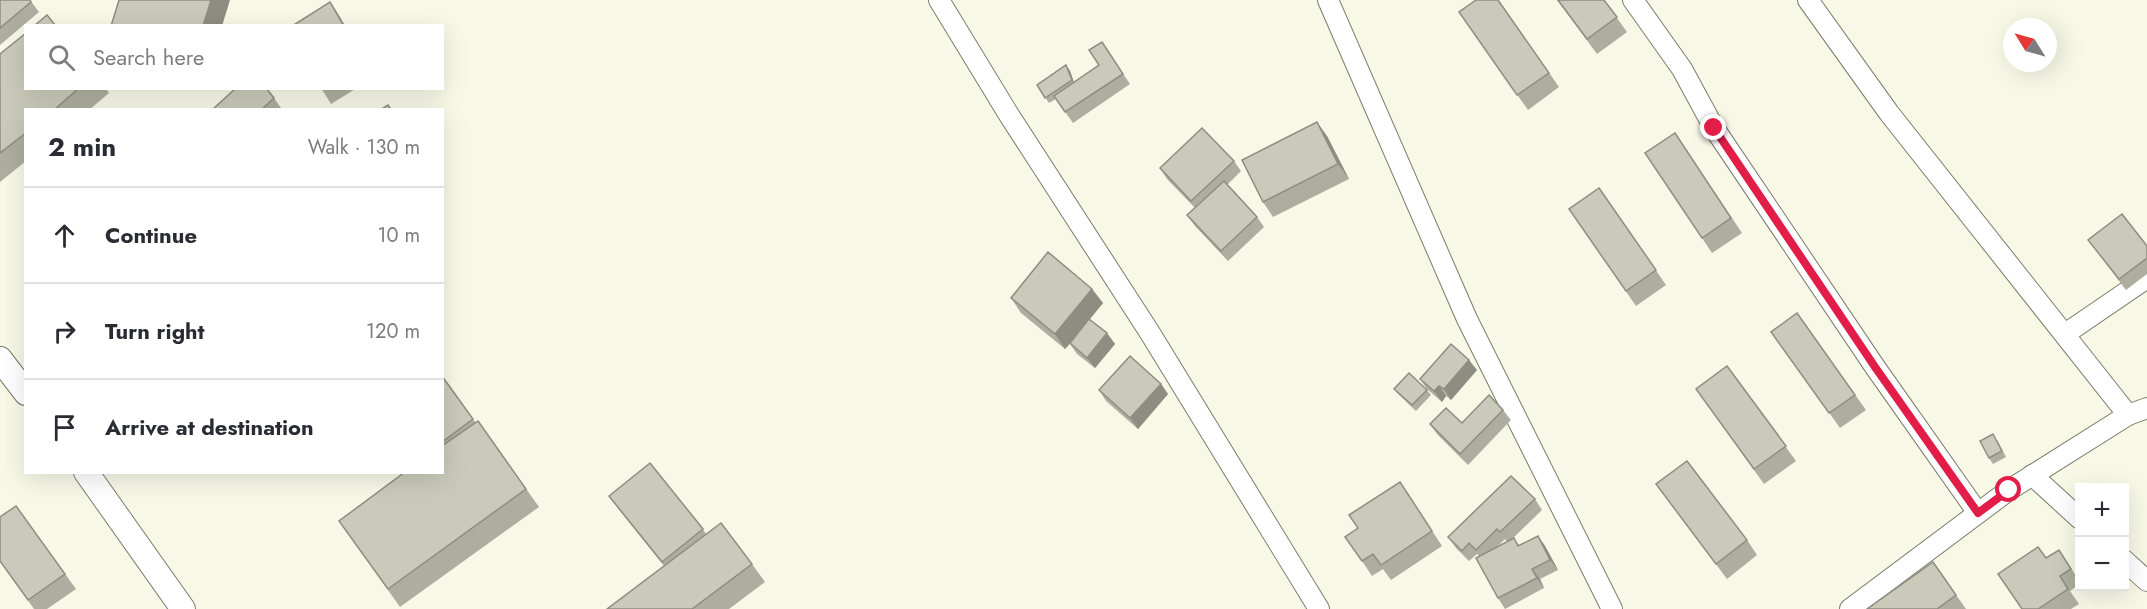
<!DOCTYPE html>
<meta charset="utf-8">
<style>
body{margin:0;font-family:Jost,sans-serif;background:#f7f7f7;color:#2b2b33}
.controls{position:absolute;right:18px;bottom:18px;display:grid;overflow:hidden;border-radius:0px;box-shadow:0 6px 24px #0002}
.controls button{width:54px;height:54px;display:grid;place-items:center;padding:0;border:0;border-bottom:2px solid #e1e1e2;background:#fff;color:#2b2b33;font:30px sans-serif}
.compass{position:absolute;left:2003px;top:18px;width:54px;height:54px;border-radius:50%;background:#fff;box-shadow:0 6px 24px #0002;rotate:307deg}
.stop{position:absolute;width:18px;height:18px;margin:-14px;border:4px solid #e11d48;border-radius:50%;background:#fff}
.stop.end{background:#e11d48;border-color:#fff;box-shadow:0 2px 6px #0008}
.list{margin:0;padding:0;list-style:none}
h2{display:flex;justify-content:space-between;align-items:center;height:78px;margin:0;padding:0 24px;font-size:26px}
h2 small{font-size:20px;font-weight:400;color:#7c7c81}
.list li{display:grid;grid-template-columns:39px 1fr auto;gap:18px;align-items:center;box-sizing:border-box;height:96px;padding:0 24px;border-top:2px solid #e1e1e2}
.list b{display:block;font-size:22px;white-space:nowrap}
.list em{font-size:20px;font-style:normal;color:#7c7c81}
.icon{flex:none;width:33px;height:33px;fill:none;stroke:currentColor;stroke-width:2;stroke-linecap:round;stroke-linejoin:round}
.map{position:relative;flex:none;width:2147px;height:609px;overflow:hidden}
.search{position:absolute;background:#fff;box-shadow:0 6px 24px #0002;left:24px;top:24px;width:420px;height:66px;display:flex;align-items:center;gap:15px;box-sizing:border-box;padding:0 21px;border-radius:0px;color:#7c7c81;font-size:22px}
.panel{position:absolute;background:#fff;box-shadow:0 6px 24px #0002;left:24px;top:108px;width:420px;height:366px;border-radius:0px}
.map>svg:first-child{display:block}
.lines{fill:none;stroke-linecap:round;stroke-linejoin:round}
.minor-casing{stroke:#7b7b6c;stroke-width:22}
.tertiary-casing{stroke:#7b7b6c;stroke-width:26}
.minor{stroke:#fff;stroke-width:20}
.tertiary{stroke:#fff;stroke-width:24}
.wall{fill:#aeaea0;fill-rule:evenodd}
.shaded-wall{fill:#8d8d82}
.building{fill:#cacaba;stroke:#8d8d82;stroke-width:1.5}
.route{stroke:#e11d48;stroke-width:8}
</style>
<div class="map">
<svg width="2147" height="609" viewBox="0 0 2147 609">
<rect width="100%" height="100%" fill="#f8f8e7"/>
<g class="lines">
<defs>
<g id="minor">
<path d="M939,0L1009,115L1150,333L1319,609"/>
<path d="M1328,0L1467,319L1612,609"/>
<path d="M1633,0L1682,69L1714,128L1875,367L1978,513"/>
<path d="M1808,0L1889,113L2128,415"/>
<path d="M2065,334L2147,278"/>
<path d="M2032,475L2080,519"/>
<path d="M2124,560L2147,581"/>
<path d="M1850,609L2009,490L2128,415L2147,408"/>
</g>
<g id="tertiary">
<path d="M0,359L26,393"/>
<path d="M86,472L183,609"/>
</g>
</defs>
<use href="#minor" class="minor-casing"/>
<use href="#tertiary" class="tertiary-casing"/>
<use href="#minor" class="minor"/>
<use href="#tertiary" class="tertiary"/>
</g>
<g class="wall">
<path d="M0,0H30L39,12L0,45Z"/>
<path d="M1498,0L1559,87L1528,110L1459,12Z"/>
<path d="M1557,0H1604L1627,32L1597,54Z"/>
<path d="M1102,42L1130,84L1073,123L1056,99L1049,103L1037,85L1066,65L1070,71L1074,82L1099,65Z"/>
<path d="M0,54L26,88H106L109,93L89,110H26V161L0,182Z"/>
<path d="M321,88H357L331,104Z"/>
<path d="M274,98L281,108L280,110H212Z"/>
<path d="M1327,136L1349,179L1273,217L1263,202Z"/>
<path d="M1685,148L1742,233L1712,253L1702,238Z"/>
<path d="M1234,161L1241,171L1227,185L1257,217L1264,227L1228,261L1195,226L1187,215L1195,208L1167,179L1160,168Z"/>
<path d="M1599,188L1666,285L1636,306L1569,209Z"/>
<path d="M2088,240L2147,246V274L2126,290Z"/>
<path d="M1092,289L1103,303L1090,319L1115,344L1095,368L1077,354L1070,344L1065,349L1021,313L1011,298Z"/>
<path d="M1797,313L1866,410L1840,428L1772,332Z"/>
<path d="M1727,366L1796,461L1764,484L1696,389Z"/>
<path d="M1477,370L1451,400L1446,396L1442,402L1427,389L1420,379Z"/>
<path d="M442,376L475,422L478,421L539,507L400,607L339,521L442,472Z"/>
<path d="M1161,384L1168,394L1138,429L1106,401L1099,390Z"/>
<path d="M1394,389L1427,390L1431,395L1416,411L1398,394Z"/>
<path d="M1503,410L1511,420L1468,465L1437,434L1430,424L1462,423Z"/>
<path d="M1997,440L2006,457L1993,464L1989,458Z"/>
<path d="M1656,484L1747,540L1757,555L1727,579Z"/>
<path d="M609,496L703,529L706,534L752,564L765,582L729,609H607L664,566L620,511Z"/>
<path d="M1410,497L1442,546L1391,580L1383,569L1372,576L1362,561Z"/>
<path d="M1535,499L1542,510L1511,540L1514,538L1519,545L1538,536L1545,546L1558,570L1540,579L1544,588L1505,609L1498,598L1479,556L1477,554L1469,561L1456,548L1448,537ZM1505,539L1507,542L1496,548Z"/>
<path d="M16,506L76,589L47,609H34L0,561Z"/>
<path d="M2059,550L2079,580V585L2070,591L2079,604L2071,609H2022L2046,558Z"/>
<path d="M1933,562L1966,609H1867Z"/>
</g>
<g class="shaded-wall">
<path d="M211,0H230L222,26H203Z"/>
<path d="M330,2L340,17L345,26H344Z"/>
<path d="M1066,65L1070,71L1075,86L1072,80Z"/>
<path d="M1317,122L1327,136L1349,179L1338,164Z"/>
<path d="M1092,289L1103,303L1065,349L1055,334Z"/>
<path d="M1107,333L1115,344L1095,368L1087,358Z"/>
<path d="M1469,360L1477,370L1451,400L1444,389Z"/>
<path d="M1161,384L1168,394L1138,429L1130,418Z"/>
<path d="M1439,386L1446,396L1442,402L1434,391Z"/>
<path d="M1538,536L1545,546L1558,570L1550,560Z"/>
<path d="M1532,569L1540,579L1544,588L1537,578Z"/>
</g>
<g class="building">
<path d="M0,0H30L31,2L0,28Z"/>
<path d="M119,0H211L203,26H111Z"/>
<path d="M1476,0H1498L1549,73L1517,95L1459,12Z"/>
<path d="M1558,0H1604L1617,17L1587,39Z"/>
<path d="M330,2L344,26H292Z"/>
<path d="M47,15L56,26H34Z"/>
<path d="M26,33V88H79L54,110H26V133L0,153V54Z"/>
<path d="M1102,42L1123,74L1065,112L1054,96L1099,65L1089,50Z"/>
<path d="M1066,65L1072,80L1045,98L1037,85Z"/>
<path d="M236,88H266L274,98L261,110H212Z"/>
<path d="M388,105L391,110H380Z"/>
<path d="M1317,122L1338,164L1263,202L1242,160Z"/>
<path d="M1202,128L1234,161L1191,201L1160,168Z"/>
<path d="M1675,133L1731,218L1702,238L1645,153Z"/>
<path d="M1224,181L1257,217L1221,251L1187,215Z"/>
<path d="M1599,188L1656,270L1626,291L1569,209Z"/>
<path d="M2122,214L2147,246V258L2119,279L2088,240Z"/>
<path d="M1048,252L1092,289L1055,334L1011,298Z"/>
<path d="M1797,313L1855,395L1829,413L1771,332Z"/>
<path d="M1089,319L1107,333L1087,358L1070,343Z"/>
<path d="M1451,344L1469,360L1444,389L1439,386L1434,391L1420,379Z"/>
<path d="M1130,356L1161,384L1130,418L1099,390Z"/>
<path d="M1727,366L1786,446L1754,469L1696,389Z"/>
<path d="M1409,373L1427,390L1412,405L1394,389Z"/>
<path d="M442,376L473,419L442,442Z"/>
<path d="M1489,395L1503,410L1460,454L1430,424L1446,408L1462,423Z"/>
<path d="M478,421L526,489L388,589L339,521L405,472H442V446Z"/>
<path d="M1993,434L2002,451L1989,458L1980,441Z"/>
<path d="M1687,461L1747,540L1716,564L1656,484Z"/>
<path d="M650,463L703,529L662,562L609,496Z"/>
<path d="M1511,476L1535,499L1500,532L1497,529L1476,550L1469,543L1462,551L1448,537Z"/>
<path d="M1400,482L1432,531L1381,565L1373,554L1362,561L1345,537L1358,528L1349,515Z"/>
<path d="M16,506L65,574L28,600L0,561V517Z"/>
<path d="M721,523L752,564L692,609H607Z"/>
<path d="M1538,536L1550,560L1532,569L1537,578L1498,598L1476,558L1514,538L1518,546Z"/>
<path d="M2038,547L2046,558L2059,550L2071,569L2060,576L2068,589L2038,609H2022L1998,574Z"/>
<path d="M1933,562L1956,595L1937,609H1867Z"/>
</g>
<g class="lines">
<path class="route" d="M1714,128L1875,367L1978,513L2009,490"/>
</g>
</svg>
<div class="controls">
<button>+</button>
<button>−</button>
</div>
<svg class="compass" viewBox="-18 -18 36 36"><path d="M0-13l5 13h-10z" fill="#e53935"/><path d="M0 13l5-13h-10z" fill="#7c7c81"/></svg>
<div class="stop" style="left:2009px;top:490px"></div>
<div class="stop end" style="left:1714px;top:128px"></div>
<div class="search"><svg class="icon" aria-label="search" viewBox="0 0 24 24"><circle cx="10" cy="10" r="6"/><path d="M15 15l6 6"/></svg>Search here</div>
<section class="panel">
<h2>2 min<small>Walk · 130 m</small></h2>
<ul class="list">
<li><svg class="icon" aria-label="ahead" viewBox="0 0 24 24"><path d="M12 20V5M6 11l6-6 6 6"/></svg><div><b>Continue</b></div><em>10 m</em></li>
<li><svg class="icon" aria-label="right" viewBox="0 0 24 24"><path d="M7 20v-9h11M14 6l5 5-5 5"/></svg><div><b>Turn right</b></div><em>120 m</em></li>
<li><svg class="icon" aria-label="arrive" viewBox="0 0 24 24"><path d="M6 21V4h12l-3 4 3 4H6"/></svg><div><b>Arrive at destination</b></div></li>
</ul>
</section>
</div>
